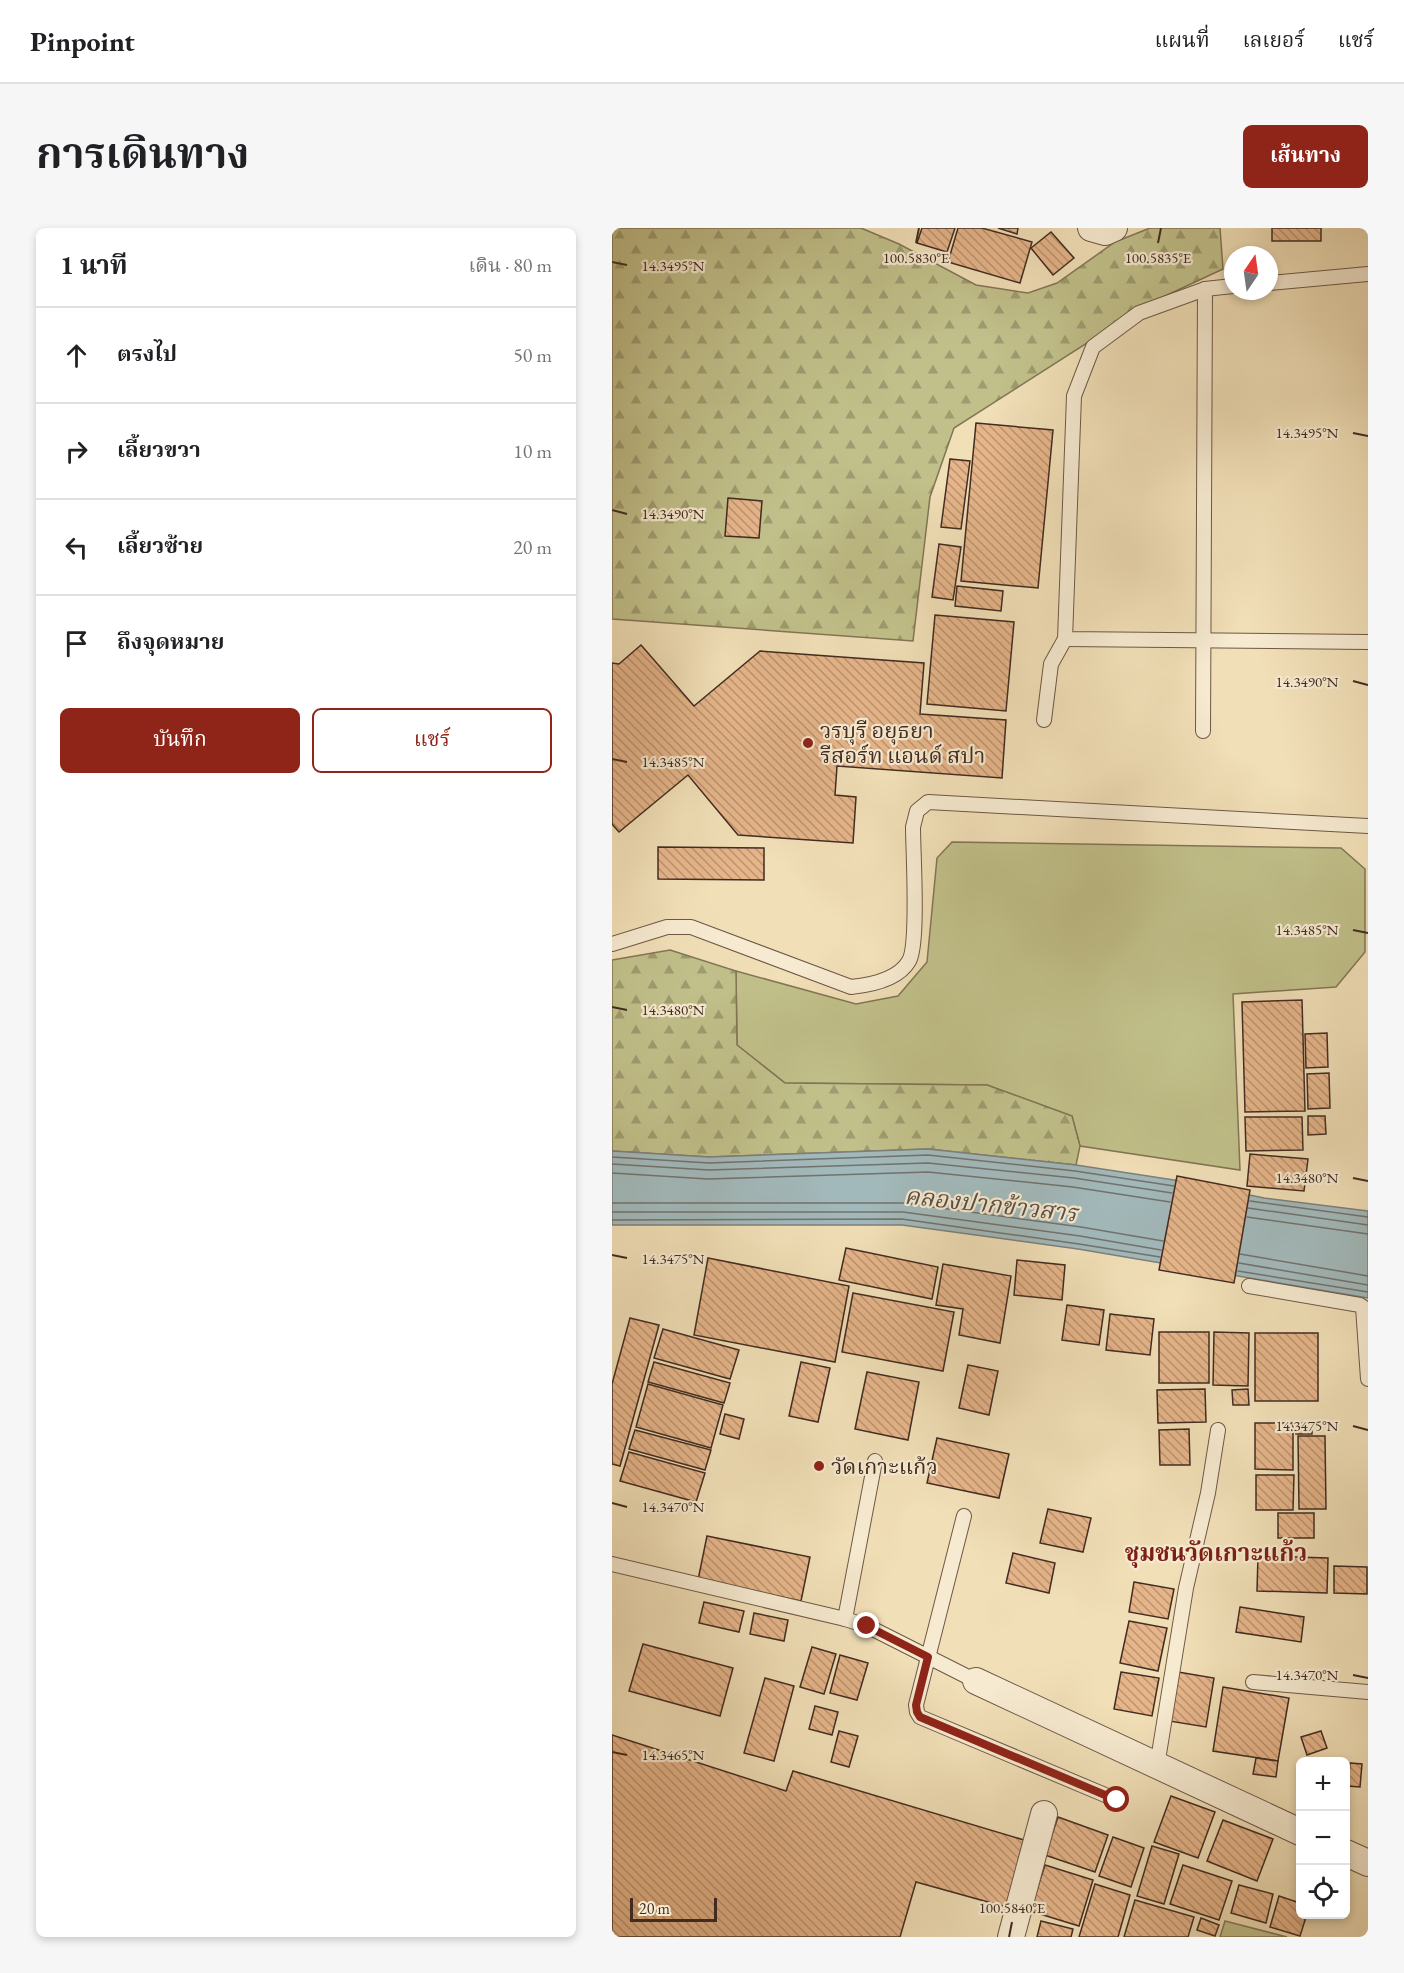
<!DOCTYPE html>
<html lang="th">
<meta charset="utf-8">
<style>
body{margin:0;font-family:"EB Garamond","Noto Serif Thai",serif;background:#f6f6f6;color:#202124}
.controls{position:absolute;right:18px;bottom:18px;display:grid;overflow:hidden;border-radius:9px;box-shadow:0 3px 9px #0003}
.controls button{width:54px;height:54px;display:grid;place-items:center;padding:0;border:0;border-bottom:2px solid #e0e0e0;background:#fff;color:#202124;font:30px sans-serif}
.compass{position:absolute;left:612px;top:18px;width:54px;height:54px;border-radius:50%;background:#fff;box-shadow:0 3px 9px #0003;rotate:13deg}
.scale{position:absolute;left:18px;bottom:15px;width:87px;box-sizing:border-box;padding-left:6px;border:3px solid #422b21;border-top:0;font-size:16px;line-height:21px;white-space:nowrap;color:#422b21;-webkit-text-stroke:4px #f6ead0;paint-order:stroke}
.stop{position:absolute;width:18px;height:18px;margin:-14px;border:4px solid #8f2418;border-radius:50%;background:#fff}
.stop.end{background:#8f2418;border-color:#fff;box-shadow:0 2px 6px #0008}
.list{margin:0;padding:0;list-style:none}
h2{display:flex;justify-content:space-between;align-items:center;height:78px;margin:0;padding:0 24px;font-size:26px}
h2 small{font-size:20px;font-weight:400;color:#757577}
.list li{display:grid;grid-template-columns:39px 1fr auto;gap:18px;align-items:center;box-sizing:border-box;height:96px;padding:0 24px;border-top:2px solid #e0e0e0}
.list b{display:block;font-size:22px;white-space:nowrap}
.list em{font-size:20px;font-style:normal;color:#757577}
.actions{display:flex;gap:12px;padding:18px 24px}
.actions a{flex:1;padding:14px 0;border:2px solid #8f2418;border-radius:9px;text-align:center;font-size:21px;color:#8f2418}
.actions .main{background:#8f2418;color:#fff}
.icon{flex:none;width:33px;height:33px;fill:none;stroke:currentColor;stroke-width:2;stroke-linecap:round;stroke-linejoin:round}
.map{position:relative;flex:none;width:756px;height:1709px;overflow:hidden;border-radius:9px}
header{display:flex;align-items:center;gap:36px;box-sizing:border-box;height:84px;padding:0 30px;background:#fff;border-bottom:2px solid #e0e0e0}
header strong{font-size:28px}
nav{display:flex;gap:33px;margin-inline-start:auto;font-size:21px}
.intro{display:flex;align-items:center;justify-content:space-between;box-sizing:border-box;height:144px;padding:0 36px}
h1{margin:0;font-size:42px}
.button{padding:15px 27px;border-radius:9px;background:#8f2418;color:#fff;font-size:21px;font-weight:700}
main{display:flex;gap:36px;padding:0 36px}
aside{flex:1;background:#fff;border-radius:9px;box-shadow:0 3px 9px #0003}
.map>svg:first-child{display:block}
.green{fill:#c1c08a;stroke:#827656;stroke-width:1.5}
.forest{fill:url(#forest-firs);stroke:#827656;stroke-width:1.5}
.water{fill:#a2b9bb;stroke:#7c807d;stroke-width:1.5}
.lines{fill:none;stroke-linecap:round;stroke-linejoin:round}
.shore{stroke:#72726e;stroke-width:1.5}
.building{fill:url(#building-back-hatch);stroke:#422b21;stroke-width:1.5}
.lane-casing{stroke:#6e5846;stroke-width:16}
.street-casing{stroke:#6e5846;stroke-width:28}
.lane{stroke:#f6ead0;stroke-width:14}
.street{stroke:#f6ead0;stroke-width:26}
.route{stroke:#8f2418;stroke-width:8}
.ticks{fill:none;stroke:#422b21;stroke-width:2}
.poi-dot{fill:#8f2418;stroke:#f6ead0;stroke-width:2}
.labels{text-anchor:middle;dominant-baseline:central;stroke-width:4.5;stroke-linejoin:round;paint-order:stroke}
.poi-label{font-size:22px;fill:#422b21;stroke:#f6ead0;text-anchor:start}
.water-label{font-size:24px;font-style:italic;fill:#5a4e48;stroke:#f6ead0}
.neighbourhood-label{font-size:24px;font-weight:bold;fill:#7a1f14;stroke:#f6ead0}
.ticks-label{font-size:15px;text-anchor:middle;fill:#422b21;stroke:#f6ead0;stroke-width:4.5;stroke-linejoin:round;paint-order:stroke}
</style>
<header>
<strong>Pinpoint</strong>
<nav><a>แผนที่</a><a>เลเยอร์</a><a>แชร์</a></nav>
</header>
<div class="intro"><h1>การเดินทาง</h1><a class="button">เส้นทาง</a></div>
<main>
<aside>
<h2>1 นาที<small>เดิน · 80 m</small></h2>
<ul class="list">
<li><svg class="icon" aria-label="ahead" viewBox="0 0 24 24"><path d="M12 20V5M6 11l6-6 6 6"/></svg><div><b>ตรงไป</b></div><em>50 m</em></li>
<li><svg class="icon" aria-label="right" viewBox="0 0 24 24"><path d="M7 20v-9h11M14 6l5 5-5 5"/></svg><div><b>เลี้ยวขวา</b></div><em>10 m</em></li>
<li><svg class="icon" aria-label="left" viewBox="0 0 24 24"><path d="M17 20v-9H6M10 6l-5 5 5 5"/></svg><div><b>เลี้ยวซ้าย</b></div><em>20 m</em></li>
<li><svg class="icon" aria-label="arrive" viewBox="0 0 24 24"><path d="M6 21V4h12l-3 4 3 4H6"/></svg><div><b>ถึงจุดหมาย</b></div></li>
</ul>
<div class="actions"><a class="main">บันทึก</a><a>แชร์</a></div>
</aside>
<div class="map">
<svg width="756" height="1709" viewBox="0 0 756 1709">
<defs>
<pattern id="forest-firs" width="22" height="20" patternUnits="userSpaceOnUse" patternTransform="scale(1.5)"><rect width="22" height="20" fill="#c1c08a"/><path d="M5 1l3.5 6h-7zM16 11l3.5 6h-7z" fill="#9e9c70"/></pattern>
<pattern id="building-back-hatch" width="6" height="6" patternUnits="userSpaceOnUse" patternTransform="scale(1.5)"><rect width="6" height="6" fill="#e6b58a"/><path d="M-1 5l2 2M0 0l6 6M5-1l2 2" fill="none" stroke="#bc9370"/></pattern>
</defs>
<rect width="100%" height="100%" fill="#f1dfb7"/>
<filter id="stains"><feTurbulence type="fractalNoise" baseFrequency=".00333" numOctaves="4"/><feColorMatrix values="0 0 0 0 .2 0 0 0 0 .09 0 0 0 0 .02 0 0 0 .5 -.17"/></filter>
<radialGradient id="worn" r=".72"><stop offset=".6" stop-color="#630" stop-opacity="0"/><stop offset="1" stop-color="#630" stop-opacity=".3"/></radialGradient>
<g class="green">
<path d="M340,614L729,620L753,641V724L724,759L621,766L628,942L468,918L460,888L375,857L173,855L125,817L124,743L244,776L286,768L315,734L325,630Z"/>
<path d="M613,1693L675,1709H608Z"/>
</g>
<g class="forest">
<path d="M0,0H249L287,16L364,57L416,65L445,55L503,14L538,0H608L611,41L536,76L342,200L318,269L301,413L0,391Z"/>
<path d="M58,722L124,743L125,817L173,855L375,857L460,888L468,918L464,937L316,921L97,929L0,923V732Z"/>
</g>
<path class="water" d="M316,921L464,937L575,954L652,970L756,983V1070L466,1021L290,997H0V923L97,929Z"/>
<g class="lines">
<g class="shore">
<path d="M0,929L97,935L316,927L463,943L562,958"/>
<path d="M0,936L97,942L316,935L462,950L560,965"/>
<path d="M0,945L96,951L316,944L461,959L558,974"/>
<path d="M638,973L756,989"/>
<path d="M0,975H292L469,999L551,1013"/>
<path d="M636,980L756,997"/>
<path d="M0,984H291L468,1008L549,1022"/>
<path d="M635,989L756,1006"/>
<path d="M0,992L290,991L467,1016L548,1029"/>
<path d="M628,1026L756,1048"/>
<path d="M627,1035L756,1057"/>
<path d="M626,1043L756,1064"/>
</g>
</g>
<g class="building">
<path d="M310,0H343L335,24L305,15Z"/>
<path d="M346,0H370L420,14L408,55L336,34Z"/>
<path d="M386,0H406L405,6Z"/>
<rect x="660" y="0" width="49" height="13"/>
<path d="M439,4L462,30L441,47L419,20Z"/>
<path d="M364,195L441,202L426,360L349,353Z"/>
<path d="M338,231L358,233L349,301L329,299Z"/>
<path d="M116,270L150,273L147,310L113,308Z"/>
<path d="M327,316L349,319L341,372L320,369Z"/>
<path d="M345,358L391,363L389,383L343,378Z"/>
<path d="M323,387L402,394L394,483L315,476Z"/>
<path d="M29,417L82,478L148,423L312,435L308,486L394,492L390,550L225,538L223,567L244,569L241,615L126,607L76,547L7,604L0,596V435L7,436Z"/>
<path d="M46,619L152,620V652L46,651Z"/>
<path d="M690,772L693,883L633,884L630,774Z"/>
<path d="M715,805L716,839L694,840L693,806Z"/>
<path d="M717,845L718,880L696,881L695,846Z"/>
<path d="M696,888H713L714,906L696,907Z"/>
<path d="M633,889H690L691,922L634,923Z"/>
<path d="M638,926L696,931L692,963L635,958Z"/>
<path d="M565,948L638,962L622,1055L547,1042Z"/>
<path d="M234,1020L326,1039L320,1071L227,1052Z"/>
<path d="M96,1030L237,1058L223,1134L82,1107Z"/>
<path d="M405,1032L453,1037L450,1072L402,1067Z"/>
<path d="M331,1036L399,1048L388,1115L347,1107L351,1081L324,1077Z"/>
<path d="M241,1065L342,1084L331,1143L230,1124Z"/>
<path d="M455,1077L492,1082L487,1117L450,1112Z"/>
<path d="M498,1086L542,1091L538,1127L494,1122Z"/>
<path d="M18,1090L47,1097L8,1238L0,1236V1156Z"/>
<path d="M51,1101L127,1122L118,1151L42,1130Z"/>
<rect x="547" y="1104" width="50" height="51"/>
<path d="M602,1104L637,1105L636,1158L601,1157Z"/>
<rect x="643" y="1105" width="63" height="68"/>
<path d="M42,1134L118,1155L112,1175L36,1154Z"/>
<path d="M189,1134L218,1140L206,1194L177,1188Z"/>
<path d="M356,1137L386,1143L377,1187L347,1180Z"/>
<path d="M255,1144L307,1154L296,1212L243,1201Z"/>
<path d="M36,1156L111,1177L99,1220L24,1199Z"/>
<path d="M593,1161L594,1194L546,1195L545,1162Z"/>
<path d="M636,1161L637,1177H621L620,1162Z"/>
<path d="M113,1186L132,1191L127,1211L108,1206Z"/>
<path d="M643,1195H681V1242L643,1241Z"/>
<rect x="684" y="1195" width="16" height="11"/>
<path d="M577,1201L578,1237H548L547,1202Z"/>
<path d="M23,1202L99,1222L93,1242L17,1221Z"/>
<path d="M686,1208H713L714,1281H687Z"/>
<path d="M325,1210L397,1226L387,1270L315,1255Z"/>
<path d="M17,1224L93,1245L84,1274L8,1253Z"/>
<path d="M644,1247H682L681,1282H644Z"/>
<path d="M436,1281L479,1290L471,1324L428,1315Z"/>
<rect x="666" y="1285" width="36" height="25"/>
<path d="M95,1308L198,1329L189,1373L86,1352Z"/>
<path d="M401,1325L443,1335L437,1365L394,1355Z"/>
<path d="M646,1328L716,1330L715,1365L645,1363Z"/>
<path d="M722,1338L755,1339V1366L722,1365Z"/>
<path d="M522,1354L562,1361L556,1391L517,1384Z"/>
<path d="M92,1374L132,1383L127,1404L87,1395Z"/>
<path d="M628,1379L692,1389L689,1414L624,1404Z"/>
<path d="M142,1385L176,1392L172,1413L138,1406Z"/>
<path d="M517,1393L555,1400L546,1443L508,1435Z"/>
<path d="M31,1416L121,1440L108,1488L17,1463Z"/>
<path d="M200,1419L224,1426L212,1466L188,1459Z"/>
<path d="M228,1427L256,1435L245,1472L218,1465Z"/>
<path d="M509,1444L547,1450L540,1488L502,1481Z"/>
<path d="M566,1444L602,1450L594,1499L557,1493Z"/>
<path d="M153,1450L182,1458L162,1533L132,1525Z"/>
<path d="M611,1459L677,1470L666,1533L601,1523Z"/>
<path d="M203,1478L226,1484L220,1507L197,1501Z"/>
<path d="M227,1503L246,1508L237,1539L219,1534Z"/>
<path d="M709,1503L715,1520L695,1527L689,1509Z"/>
<path d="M0,1507L174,1563L181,1543L412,1612L394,1679L304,1654L288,1709H0Z"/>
<path d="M644,1530L666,1533L664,1549L641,1546Z"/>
<path d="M738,1535L750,1536L748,1559L736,1558Z"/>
<path d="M559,1568L603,1584L586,1630L542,1614Z"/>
<path d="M446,1589L496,1607L483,1644L433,1627Z"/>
<path d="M611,1592L661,1611L645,1653L595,1633Z"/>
<path d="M501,1609L532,1620L519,1659L487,1648Z"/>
<path d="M540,1618L567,1626L552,1676L525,1668Z"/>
<path d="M433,1637L481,1652L467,1698L418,1683Z"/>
<path d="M571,1637L620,1653L607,1692L558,1676Z"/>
<path d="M483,1656L518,1667L506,1709H467Z"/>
<path d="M627,1657L661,1666L654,1695L619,1685Z"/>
<path d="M667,1668L688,1675V1686H695L688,1708L658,1699Z"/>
<path d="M523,1672L582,1689L576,1709H512Z"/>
<path d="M589,1690L607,1697L603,1708L585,1702Z"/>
<path d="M429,1693L461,1701L459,1709H425Z"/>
</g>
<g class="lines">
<defs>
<g id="lane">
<path d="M657,55L756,46"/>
<path d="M621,58L593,61L527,85L481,119L462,168L453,411L756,414"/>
<path d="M432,492L439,436L453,411"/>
<path d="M591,503L593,61"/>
<path d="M0,716L55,699H79L239,759C259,757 286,752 297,733C307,716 301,624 301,599L305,583L316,574L756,598"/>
<path d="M637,1058L748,1077L751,1079L756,1151"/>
<path d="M352,1288L304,1477L305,1484L308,1489L505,1572"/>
<path d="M0,1336L233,1391L255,1398L364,1453"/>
<path d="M233,1391L263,1233"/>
<path d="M641,1454L756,1464"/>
<path d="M545,1538L574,1360L596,1265L606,1202"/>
</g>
<g id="street">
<path d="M479,0L493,4L502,0"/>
<path d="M364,1453L688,1604"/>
<path d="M734,1625L756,1635"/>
<path d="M399,1709L432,1586"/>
</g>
</defs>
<use href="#lane" class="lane-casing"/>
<use href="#street" class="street-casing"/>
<use href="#lane" class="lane"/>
<use href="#street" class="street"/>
</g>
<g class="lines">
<path class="route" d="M255,1398L316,1429L304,1477L305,1484L308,1489L505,1572"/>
</g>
<path class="ticks" d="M304,15L307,0M546,15L549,0M0,34L15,37M741,205L756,208M0,282L15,286M741,453L756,457M0,531L15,534M741,702L756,705M0,779L15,782M741,950L756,953M0,1027L15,1030M741,1198L756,1202M0,1275L15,1279M741,1447L756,1450M0,1524L15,1527M397,1709L400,1694"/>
<g class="poi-dot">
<circle cx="196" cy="515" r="6"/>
<circle cx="207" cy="1238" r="6"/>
</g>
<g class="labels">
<g class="poi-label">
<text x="208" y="502">วรบุรี อยุธยา<tspan x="208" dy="25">รีสอร์ท แอนด์ สปา</tspan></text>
<text x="219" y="1238">วัดเกาะแก้ว</text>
</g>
<g class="water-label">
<text transform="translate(379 976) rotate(6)">คลองปากข้าวสาร</text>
</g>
<g class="neighbourhood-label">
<text x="604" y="1324">ชุมชนวัดเกาะแก้ว</text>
</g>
</g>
<g class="ticks-label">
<text x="304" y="35">100.5830°E</text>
<text x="546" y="35">100.5835°E</text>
<text x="61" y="43">14.3495°N</text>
<text x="695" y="210">14.3495°N</text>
<text x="61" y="291">14.3490°N</text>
<text x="695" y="459">14.3490°N</text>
<text x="61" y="539">14.3485°N</text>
<text x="695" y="707">14.3485°N</text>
<text x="61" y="787">14.3480°N</text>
<text x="695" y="955">14.3480°N</text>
<text x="61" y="1036">14.3475°N</text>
<text x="695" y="1203">14.3475°N</text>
<text x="61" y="1284">14.3470°N</text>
<text x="695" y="1452">14.3470°N</text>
<text x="61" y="1532">14.3465°N</text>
<text x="400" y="1685">100.5840°E</text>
</g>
<rect width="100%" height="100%" filter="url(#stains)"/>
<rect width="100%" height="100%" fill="url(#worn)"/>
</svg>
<div class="controls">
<button>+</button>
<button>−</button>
<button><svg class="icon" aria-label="locate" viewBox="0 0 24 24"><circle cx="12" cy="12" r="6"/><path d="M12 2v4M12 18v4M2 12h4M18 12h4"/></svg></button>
</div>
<svg class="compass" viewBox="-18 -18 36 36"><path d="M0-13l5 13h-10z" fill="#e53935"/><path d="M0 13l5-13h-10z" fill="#757577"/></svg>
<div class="scale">20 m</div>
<div class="stop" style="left:505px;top:1572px"></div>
<div class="stop end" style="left:255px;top:1398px"></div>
</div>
</main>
